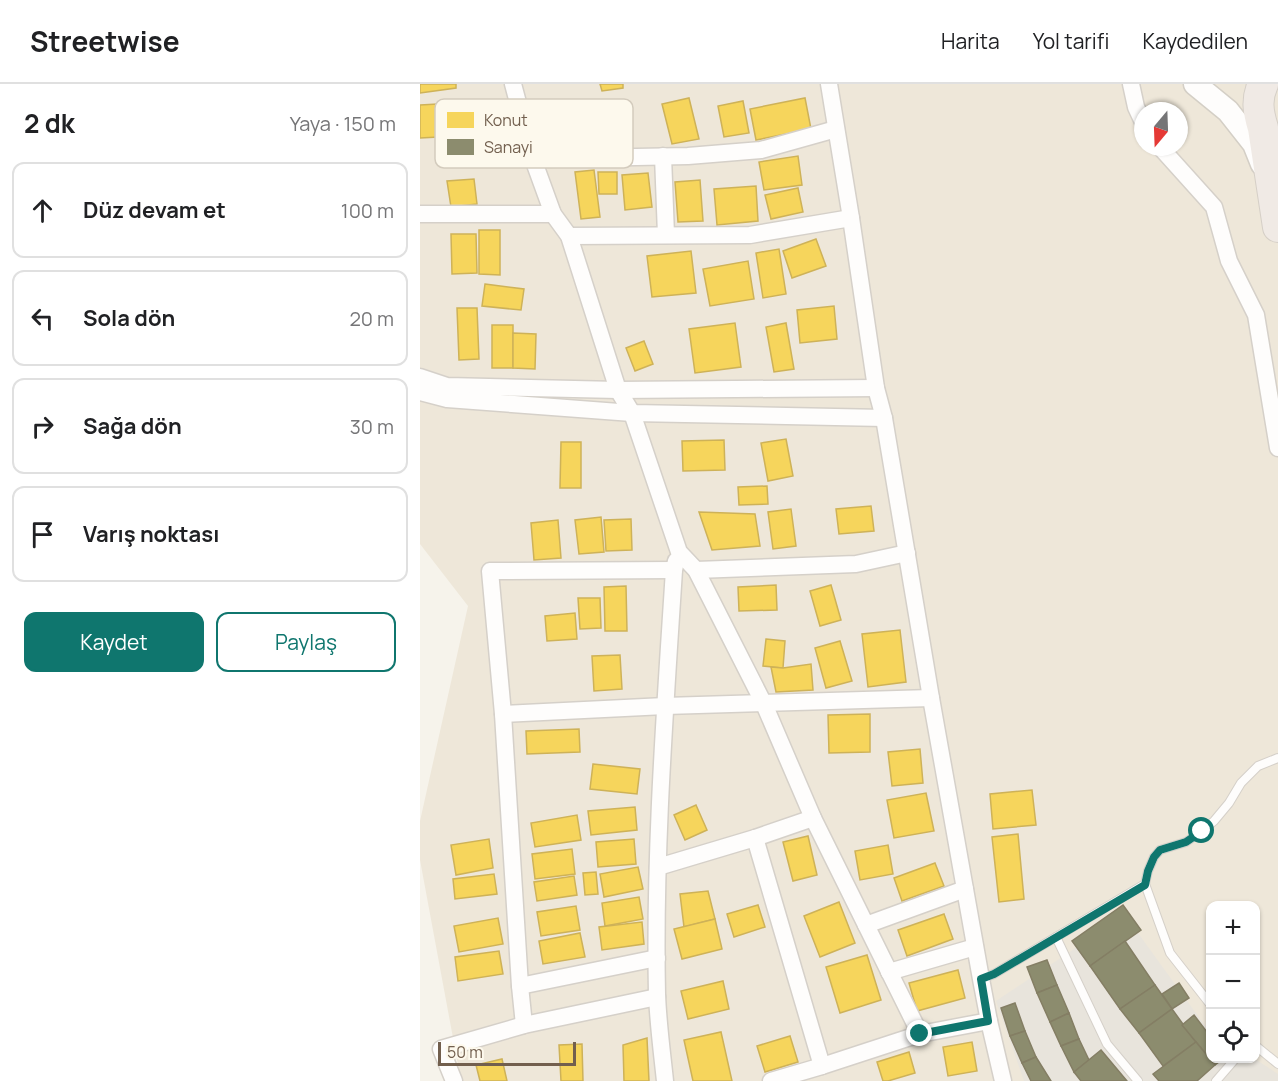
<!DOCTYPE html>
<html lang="tr">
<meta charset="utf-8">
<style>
body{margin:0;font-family:Manrope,sans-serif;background:#f2f2f2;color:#202124}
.controls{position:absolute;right:18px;bottom:18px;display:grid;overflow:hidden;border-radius:12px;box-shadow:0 2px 4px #0004}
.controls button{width:54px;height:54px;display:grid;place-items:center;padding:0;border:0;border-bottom:2px solid #e0e0e0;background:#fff;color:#202124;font:30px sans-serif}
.compass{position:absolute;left:714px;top:18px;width:54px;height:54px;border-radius:50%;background:#fff;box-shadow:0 2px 4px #0004;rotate:199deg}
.scale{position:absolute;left:18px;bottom:15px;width:138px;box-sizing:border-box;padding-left:6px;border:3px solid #725f4e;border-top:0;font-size:16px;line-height:21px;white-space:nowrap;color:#725f4e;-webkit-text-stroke:4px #fdf9ed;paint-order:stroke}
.stop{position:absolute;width:18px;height:18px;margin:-14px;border:4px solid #0f766e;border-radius:50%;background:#fff}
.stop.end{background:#0f766e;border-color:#fff;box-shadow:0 2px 6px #0008}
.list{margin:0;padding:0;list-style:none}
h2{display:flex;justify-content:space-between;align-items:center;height:78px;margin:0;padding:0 24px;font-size:26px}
h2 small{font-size:20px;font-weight:400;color:#757577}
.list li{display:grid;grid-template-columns:39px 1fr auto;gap:18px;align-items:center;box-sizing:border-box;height:96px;margin:0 12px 12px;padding:0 12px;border:2px solid #e0e0e0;border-radius:12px}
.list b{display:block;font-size:22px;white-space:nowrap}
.list em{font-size:20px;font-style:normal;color:#757577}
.actions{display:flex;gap:12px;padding:18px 24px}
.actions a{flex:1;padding:14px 0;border:2px solid #0f766e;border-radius:12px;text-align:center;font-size:21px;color:#0f766e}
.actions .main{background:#0f766e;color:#fff}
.icon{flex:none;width:33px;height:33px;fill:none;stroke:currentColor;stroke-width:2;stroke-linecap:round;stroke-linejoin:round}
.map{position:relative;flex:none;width:858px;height:997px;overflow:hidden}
header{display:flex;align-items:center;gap:36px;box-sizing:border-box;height:84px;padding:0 30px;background:#fff;border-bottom:2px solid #e0e0e0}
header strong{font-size:28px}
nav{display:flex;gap:33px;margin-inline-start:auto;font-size:21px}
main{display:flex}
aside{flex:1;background:#fff}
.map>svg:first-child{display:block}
.residential{fill:#eee7d9;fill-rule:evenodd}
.industrial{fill:#e8e4dc}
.homes{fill:#f6d55c;stroke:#ceb258;stroke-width:1.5}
.industry{fill:#8c8c6e;stroke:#847e64;stroke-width:1.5}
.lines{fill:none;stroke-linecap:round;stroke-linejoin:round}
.lane-casing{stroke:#d5d0c9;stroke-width:10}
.street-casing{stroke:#d5d0c9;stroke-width:19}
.secondary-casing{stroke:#d4cfc6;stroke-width:25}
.highway-casing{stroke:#d5cfc7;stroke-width:32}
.lane{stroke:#fefdfc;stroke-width:8}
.street{stroke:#fefdfc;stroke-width:16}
.secondary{stroke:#fefdfc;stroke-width:22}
.highway{stroke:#f0eae5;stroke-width:30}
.route{stroke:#0f766e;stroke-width:8}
.key{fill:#fdf9ed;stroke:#d3cbbd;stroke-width:1.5}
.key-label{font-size:16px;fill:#725f4e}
</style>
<header>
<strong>Streetwise</strong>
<nav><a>Harita</a><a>Yol tarifi</a><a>Kaydedilen</a></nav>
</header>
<main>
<aside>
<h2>2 dk<small>Yaya · 150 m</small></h2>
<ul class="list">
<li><svg class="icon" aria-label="ahead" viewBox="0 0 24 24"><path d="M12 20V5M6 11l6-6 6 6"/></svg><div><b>Düz devam et</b></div><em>100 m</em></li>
<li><svg class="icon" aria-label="left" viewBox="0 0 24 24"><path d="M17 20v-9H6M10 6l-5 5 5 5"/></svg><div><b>Sola dön</b></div><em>20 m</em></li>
<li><svg class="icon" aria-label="right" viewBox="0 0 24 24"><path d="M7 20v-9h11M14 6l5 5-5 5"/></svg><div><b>Sağa dön</b></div><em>30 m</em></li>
<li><svg class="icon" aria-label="arrive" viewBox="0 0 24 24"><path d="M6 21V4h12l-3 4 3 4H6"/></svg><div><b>Varış noktası</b></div></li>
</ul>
<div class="actions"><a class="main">Kaydet</a><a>Paylaş</a></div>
</aside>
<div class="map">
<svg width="858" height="997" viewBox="0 0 858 997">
<rect width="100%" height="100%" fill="#f6f3eb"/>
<path class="residential" d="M0,0H858V997H41L0,776V737L48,522L0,460ZM723,27H759V63H723ZM790,822H836V974H790Z"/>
<path class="industrial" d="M705,831L786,943L790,946V974L835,975L858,990V997H604L576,917Z"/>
<g class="homes">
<path d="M0,0H36V4L0,9Z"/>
<path d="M180,0H203V4L182,7Z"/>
<path d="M269,14L279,55L252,60L242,20Z"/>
<path d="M385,14L391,45L336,56L330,25Z"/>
<path d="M323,17L329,49L304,53L298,22Z"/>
<path d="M35,19L37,52L0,54V21Z"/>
<path d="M378,72L382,101L344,106L339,78Z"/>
<path d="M174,86L180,133L161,135L155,88Z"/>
<path d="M178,88H197V110H179Z"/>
<path d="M228,89L232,123L205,126L202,91Z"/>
<path d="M54,95L57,120L31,123L27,97Z"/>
<path d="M280,96L283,137L258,138L255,98Z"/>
<path d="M336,102L338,137L297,141L294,105Z"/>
<path d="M378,104L383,128L351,135L345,111Z"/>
<path d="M59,146H80V191L59,190Z"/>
<path d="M31,150H56L57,189L32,190Z"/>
<path d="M396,155L406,182L372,194L363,167Z"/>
<path d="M359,165L366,210L343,214L336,169Z"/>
<path d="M271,167L276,209L232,213L227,172Z"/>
<path d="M328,177L334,215L290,222L283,185Z"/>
<path d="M65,200L104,205L101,226L62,222Z"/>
<path d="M414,222L417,255L380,259L377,226Z"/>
<path d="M37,224H57L59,275L39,276Z"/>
<path d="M315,239L321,283L275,289L269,245Z"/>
<path d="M366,239L374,285L354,288L346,243Z"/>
<rect x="72" y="241" width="21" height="43"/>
<path d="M93,249L116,250L115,285L93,284Z"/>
<path d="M224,257L233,280L215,287L206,264Z"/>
<path d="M366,355L373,392L348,397L341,359Z"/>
<path d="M304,356L305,386L263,387L262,357Z"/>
<path d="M141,358H161V404H140Z"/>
<path d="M347,402L348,420L319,421L318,403Z"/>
<path d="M451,422L454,447L419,450L416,425Z"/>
<path d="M371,425L376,462L353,465L348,428Z"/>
<path d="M279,428L335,430L340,462L292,466Z"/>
<path d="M181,433L184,468L159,470L155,436Z"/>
<path d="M211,435L212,466L186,467L184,436Z"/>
<path d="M138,436L141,474L114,476L111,439Z"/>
<path d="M356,501L357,526L319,527L318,503Z"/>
<path d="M411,501L421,536L400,542L390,507Z"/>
<path d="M206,502L207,547H185L184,503Z"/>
<path d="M158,514H180L181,544L160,545Z"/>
<path d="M155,529L157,555L127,557L125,532Z"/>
<path d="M480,546L486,598L448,603L442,550Z"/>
<path d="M346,555L365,557L363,584L343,582Z"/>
<path d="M420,557L432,597L406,604L395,564Z"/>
<path d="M200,571L202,605L174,607L172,572Z"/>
<path d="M391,580L393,606L356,608L351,583L363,584Z"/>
<path d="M450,630V668L409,669L408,631Z"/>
<path d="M159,645L160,668L107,670L106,647Z"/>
<path d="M500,665L503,699L472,702L468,668Z"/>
<path d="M173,680L220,685L217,710L170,705Z"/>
<path d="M612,706L616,741L573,745L570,710Z"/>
<path d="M506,709L514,747L474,754L467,716Z"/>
<path d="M276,721L287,746L265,756L254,731Z"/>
<path d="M215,723L217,746L171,751L168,727Z"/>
<path d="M157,731L161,756L115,763L111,739Z"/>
<path d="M598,750L604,815L579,818L572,753Z"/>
<path d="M388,752L397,791L373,797L363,758Z"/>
<path d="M69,755L73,784L36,791L31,761Z"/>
<path d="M214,755L216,780L178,783L176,758Z"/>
<path d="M468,761L473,790L440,796L435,767Z"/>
<path d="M152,765L155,790L115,795L112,770Z"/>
<path d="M515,779L524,802L482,817L474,794Z"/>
<path d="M218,783L223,805L184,813L180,790Z"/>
<path d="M176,788L178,810L165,811L163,789Z"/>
<path d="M74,790L77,810L35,815L33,795Z"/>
<path d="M154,792L157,811L117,817L114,798Z"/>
<path d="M288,807L295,835L264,843L260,810Z"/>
<path d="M219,813L223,835L185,842L182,819Z"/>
<path d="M419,818L435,859L400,873L384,832Z"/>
<path d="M338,821L345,843L314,853L307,830Z"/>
<path d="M156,822L160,846L121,852L117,828Z"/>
<path d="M524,830L533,855L487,872L478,846Z"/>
<path d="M78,834L83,860L39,868L34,842Z"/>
<path d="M295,835L302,865L262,875L254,845Z"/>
<path d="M222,838L224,860L182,866L179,843Z"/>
<path d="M160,849L165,873L123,880L119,857Z"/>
<path d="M79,867L83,890L38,897L35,873Z"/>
<path d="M447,871L461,916L420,929L406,883Z"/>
<path d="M538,886L545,914L497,927L489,899Z"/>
<path d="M303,897L309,925L268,935L261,907Z"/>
<path d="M301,948L312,997H273L264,956Z"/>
<path d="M370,952L378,978L345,988L337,962Z"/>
<path d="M227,954L229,997H204L203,961Z"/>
<path d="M552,958L557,987L528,992L523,963Z"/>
<path d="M162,960L163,997H141L139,961Z"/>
<path d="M489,968L495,989L468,997H463L457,978Z"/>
<path d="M82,975L87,997H60L56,981Z"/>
</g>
<g class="industry">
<path d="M703,821L721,846L670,882L652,857Z"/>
<path d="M705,857L735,901L700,925L670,882Z"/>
<path d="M627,876L637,901L617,909L607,883Z"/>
<path d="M759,899L769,914L752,925L742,910Z"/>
<path d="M637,901L649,929L630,938L617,909Z"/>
<path d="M735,901L752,925L719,949L700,925Z"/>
<path d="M595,919L605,947L590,952L581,924Z"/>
<path d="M752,925L776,958L743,982L719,949Z"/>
<path d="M649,929L659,955L641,962L630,938Z"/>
<path d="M774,931L790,952V974H804L795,981L762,941Z"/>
<path d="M605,947L616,973L602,979L590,952Z"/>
<path d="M659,955L669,976L654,988L641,962Z"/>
<path d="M776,958L795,981L777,997H739L733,990Z"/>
<path d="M681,966L707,997H661L654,988Z"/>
<path d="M616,973L631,997H611L602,979Z"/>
</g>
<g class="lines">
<defs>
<g id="lane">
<path d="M636,853L687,960L718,997"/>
<path d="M561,895L574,890L725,800"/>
<path d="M790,920L750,869L725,800L728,787L734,773L740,766L766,758L782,747L794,737L809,719L821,699L838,682L858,674"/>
<path d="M836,962L858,980"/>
<path d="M796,997L816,974"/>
</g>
<g id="street">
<path d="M93,0L113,75L133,130L149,152L198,306L212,329L259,468L276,486L344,620L393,734L500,950"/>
<path d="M409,0L431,134L456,304L464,334L511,614L561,895L569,937L583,997"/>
<path d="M711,0L716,23L723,38"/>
<path d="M740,63L794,123L809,177L836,231L858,364"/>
<path d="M243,72L246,151"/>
<path d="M113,75L268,72L341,66L416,45"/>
<path d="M0,130H133"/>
<path d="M149,152L330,151L431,134"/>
<path d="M0,293L27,302L198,306L456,304"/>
<path d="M0,308L27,315L212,329L464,334"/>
<path d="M276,486L436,480L487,469"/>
<path d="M83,630L245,622L511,614"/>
<path d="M335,754L402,982"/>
<path d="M238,783L335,754L393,734"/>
<path d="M446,841L545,805"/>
<path d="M469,888L555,863"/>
<path d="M100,902L237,874"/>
<path d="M104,941L100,902L83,630L70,487L254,486"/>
<path d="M34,997L21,965L104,941L237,913"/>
<path d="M245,997C242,968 238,939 237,910C234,769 245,627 254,486L256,477"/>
<path d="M351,997L402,982L500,950L569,937"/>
</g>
<path id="secondary" d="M775,0L808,27L834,60L842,80"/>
<path id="highway" d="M843,0C836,15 838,28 843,44L858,143"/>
</defs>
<use href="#lane" class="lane-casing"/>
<use href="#street" class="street-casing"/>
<use href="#secondary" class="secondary-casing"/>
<use href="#highway" class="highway-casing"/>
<use href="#lane" class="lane"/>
<use href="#street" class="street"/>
<use href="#secondary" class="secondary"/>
<use href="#highway" class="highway"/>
</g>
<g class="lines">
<path class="route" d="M500,950L568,937L561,895L574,890L725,801L728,787L734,773L740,766L766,758L782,747"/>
</g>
<rect x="15" y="15" width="198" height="69" rx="9" class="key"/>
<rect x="27" y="28" width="27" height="16" fill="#f6d55c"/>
<rect x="27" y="55" width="27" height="16" fill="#8c8c6e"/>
<g class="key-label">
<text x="64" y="42">Konut</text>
<text x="64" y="69">Sanayi</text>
</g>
</svg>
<div class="controls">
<button>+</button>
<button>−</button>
<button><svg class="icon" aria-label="locate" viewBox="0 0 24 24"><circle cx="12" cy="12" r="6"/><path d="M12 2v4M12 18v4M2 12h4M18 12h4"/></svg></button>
</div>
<svg class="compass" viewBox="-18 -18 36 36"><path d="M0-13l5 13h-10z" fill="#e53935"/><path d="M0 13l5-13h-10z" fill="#757577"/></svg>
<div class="scale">50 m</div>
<div class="stop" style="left:782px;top:747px"></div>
<div class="stop end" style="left:500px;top:950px"></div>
</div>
</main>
